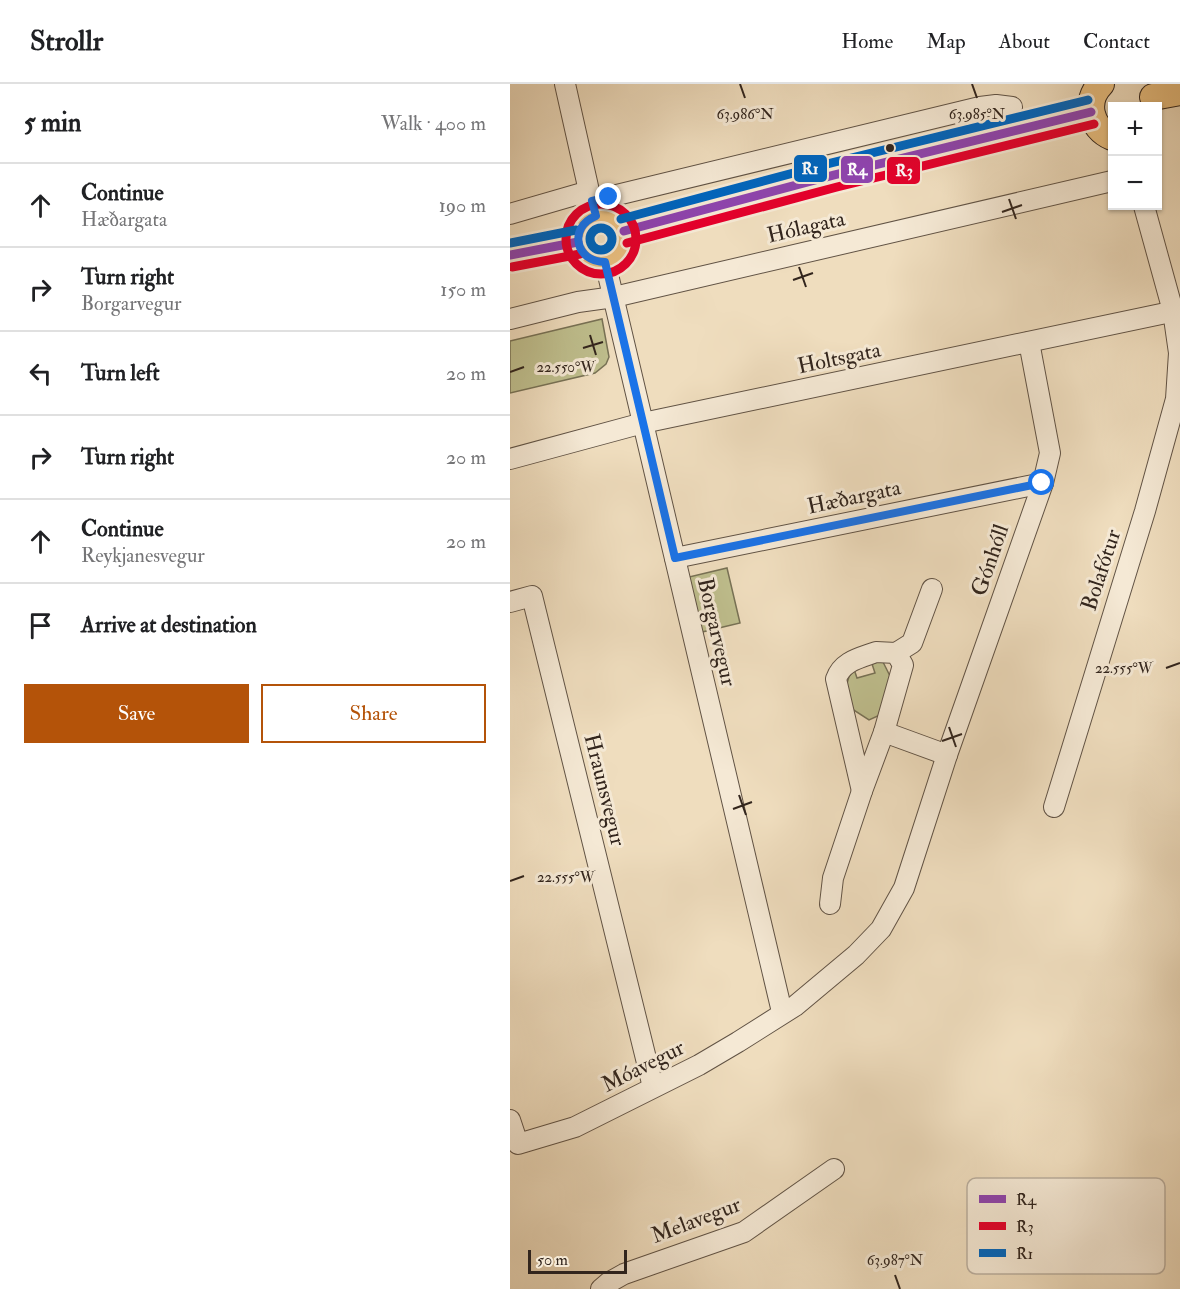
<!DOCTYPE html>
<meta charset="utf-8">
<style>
body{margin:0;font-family:"IM FELL Double Pica",serif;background:#f6f6f6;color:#202124}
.controls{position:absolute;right:18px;top:18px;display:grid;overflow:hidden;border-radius:0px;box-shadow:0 2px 4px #0004}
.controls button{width:54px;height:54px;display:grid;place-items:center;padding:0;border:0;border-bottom:2px solid #e0e0e0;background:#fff;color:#202124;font:30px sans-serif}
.scale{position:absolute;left:18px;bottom:15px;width:99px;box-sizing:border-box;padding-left:6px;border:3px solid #32251d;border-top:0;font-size:16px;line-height:21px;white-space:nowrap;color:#32251d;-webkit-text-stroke:4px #f5e9d5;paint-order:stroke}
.stop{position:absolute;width:18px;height:18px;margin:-14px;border:4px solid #1a73e8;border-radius:50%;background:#fff}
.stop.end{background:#1a73e8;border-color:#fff;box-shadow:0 2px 6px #0008}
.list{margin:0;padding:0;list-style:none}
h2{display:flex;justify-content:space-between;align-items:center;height:78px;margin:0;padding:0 24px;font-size:26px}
h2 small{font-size:20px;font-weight:400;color:#757577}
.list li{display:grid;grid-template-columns:39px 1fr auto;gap:18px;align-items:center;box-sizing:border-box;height:84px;padding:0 24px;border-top:2px solid #e0e0e0}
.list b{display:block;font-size:22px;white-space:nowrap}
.list p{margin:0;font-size:20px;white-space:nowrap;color:#757577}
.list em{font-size:20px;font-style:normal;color:#757577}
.actions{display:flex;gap:12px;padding:18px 24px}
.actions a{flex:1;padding:14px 0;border:2px solid #b45309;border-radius:0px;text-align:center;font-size:21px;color:#b45309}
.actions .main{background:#b45309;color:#fff}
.icon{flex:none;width:33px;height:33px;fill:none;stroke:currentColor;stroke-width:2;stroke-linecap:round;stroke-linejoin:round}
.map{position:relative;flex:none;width:670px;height:1205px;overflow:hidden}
header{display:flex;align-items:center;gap:36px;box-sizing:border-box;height:84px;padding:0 30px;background:#fff;border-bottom:2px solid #e0e0e0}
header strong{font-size:28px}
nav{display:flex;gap:33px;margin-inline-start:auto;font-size:21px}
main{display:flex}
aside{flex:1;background:#fff}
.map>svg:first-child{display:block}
.green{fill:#bfbf8e;stroke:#787256;stroke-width:1.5}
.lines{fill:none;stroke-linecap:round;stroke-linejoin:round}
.minor-casing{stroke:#615345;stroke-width:22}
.major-casing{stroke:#32251d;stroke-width:28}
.minor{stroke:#f5e9d5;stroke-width:20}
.major{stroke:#e8be7f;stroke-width:26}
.bus-1-casing{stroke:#f5e9d5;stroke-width:14}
.bus-2-casing{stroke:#f5e9d5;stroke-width:14}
.bus-3-casing{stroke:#f5e9d5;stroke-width:14}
.bus-1{stroke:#8e44ad;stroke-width:9}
.bus-2{stroke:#e4002b;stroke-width:9}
.bus-3{stroke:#0065bd;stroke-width:9}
.route{stroke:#1a73e8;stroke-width:8}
.ticks{fill:none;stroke:#32251d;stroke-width:2}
.bus-dot{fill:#32251d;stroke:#f5e9d5;stroke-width:2}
.labels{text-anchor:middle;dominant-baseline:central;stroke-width:6;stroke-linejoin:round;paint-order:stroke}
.street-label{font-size:22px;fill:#32251d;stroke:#f5e9d5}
.key{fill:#f5e9d5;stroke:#baae9e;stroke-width:1.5}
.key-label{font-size:16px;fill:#32251d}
.ticks-label{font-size:15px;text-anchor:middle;fill:#32251d;stroke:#f5e9d5;stroke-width:6;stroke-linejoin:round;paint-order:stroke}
.line-badge{stroke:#f5e9d5;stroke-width:2}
.badge-label{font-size:16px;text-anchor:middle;font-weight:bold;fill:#fff}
</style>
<header>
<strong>Strollr</strong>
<nav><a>Home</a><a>Map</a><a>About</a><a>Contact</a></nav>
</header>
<main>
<aside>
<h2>5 min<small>Walk · 400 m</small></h2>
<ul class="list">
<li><svg class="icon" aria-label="ahead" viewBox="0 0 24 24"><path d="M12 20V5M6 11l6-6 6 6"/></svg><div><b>Continue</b><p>Hæðargata</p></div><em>190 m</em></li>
<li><svg class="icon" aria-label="right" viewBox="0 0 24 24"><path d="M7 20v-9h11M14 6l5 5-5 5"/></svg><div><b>Turn right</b><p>Borgarvegur</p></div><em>150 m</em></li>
<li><svg class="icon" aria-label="left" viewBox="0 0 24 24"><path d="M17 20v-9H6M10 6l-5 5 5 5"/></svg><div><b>Turn left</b></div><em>20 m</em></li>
<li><svg class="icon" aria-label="right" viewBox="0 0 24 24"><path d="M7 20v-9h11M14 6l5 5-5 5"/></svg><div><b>Turn right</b></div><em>20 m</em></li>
<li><svg class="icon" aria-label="ahead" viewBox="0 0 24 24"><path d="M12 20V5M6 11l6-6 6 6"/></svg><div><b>Continue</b><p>Reykjanesvegur</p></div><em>20 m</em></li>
<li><svg class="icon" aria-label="arrive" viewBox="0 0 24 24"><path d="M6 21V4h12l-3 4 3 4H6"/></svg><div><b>Arrive at destination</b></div></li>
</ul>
<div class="actions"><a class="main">Save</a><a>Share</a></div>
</aside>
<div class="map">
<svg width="670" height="1205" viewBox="0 0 670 1205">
<rect width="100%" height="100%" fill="#efddbe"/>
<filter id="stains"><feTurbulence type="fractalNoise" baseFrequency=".00333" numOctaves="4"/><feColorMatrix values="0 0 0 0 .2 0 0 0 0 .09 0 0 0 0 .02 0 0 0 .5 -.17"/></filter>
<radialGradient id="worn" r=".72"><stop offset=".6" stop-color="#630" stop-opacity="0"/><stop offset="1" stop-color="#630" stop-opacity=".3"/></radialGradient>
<g class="green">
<path d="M92,235L99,273L96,280L85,289L0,309V257Z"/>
<path d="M217,484L230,539L192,548L179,493Z"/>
<path d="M372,576L380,592L370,631L359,636L339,623C336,609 334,597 344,585L347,594L365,589L362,580Z"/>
</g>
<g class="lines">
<defs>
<g id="minor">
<path d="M55,0L79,107L86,132"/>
<path d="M82,117L470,23L486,21L502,23"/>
<path d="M0,130L79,107"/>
<path d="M95,178L272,928"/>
<path d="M0,235L68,218L104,213L602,97"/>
<path d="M0,375L133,339L670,226"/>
<path d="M165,474L533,399"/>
<path d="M0,518L22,512L143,1003"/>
<path d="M366,568L386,569L393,581L374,648L352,707L326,595C332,577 350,574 366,568Z"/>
<path d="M386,569L402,559L422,505"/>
<path d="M374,648L437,671"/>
<path d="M544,723L635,427L666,315L669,269L663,227L634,122"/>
<path d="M320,820L323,794L352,707"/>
<path d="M0,1036L8,1060L65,1043L189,981L228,958L285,922L346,871L371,845L394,804L437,671L533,399L540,369L519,258"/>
<path d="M91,1205L98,1199L114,1190L234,1148L324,1085"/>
</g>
<g id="major">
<path d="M591,0C574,17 580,44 602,53"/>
<path d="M643,13L670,8"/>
<circle cx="91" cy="155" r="23"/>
<path d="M114,147L324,91L581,28"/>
<path d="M0,171L68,158"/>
</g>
</defs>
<use href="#minor" class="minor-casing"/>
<use href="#major" class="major-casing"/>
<use href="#minor" class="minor"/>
<use href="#major" class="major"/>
<defs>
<g id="bus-1">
<path d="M114,147L324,91L581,28"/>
<path d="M0,171L68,158"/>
</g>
<g id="bus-2">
<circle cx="91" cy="155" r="35"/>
<path d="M117,159L327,103L584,40"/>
<path d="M2,183L70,170"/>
</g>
<g id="bus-3">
<path d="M111,135L321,79L578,16"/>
<circle cx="91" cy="155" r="11"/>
<path d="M0,159L66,146"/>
</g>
</defs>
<use href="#bus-1" class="bus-1-casing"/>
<use href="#bus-2" class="bus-2-casing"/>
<use href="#bus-3" class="bus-3-casing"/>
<use href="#bus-1" class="bus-1"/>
<use href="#bus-2" class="bus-2"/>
<use href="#bus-3" class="bus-3"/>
</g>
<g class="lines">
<path class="route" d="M99,113L82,117L86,132C58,143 65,178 95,178L165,474L532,399"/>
</g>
<path class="ticks" d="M230,0L235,14M462,0L467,14M499,115L506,135M492,128L512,121M289,183L296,203M283,196L303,189M80,251L86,271M73,264L93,258M0,288L14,283M656,584L670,579M439,643L446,663M432,657L452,650M229,711L236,731M223,725L242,718M0,797L14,792M385,1191L390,1205"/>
<circle class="bus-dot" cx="380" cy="64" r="5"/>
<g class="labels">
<g class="street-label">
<text transform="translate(296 143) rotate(-13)">Hólagata</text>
<text transform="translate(329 274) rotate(-12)">Holtsgata</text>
<text transform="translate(344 413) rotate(-12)">Hæðargata</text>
<text transform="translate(480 476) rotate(-71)">Gónhóll</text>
<text transform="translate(591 486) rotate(-72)">Bolafótur</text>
<text transform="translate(207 548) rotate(77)">Borgarvegur</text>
<text transform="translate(95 706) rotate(76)">Hraunsvegur</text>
<text transform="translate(133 982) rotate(-27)">Móavegur</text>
<text transform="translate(186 1136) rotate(-21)">Melavegur</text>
</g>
</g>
<rect x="457" y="1094" width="198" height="96" rx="9" class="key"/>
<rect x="469" y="1111" width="27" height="8" fill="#8e44ad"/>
<rect x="469" y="1138" width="27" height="8" fill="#e4002b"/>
<rect x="469" y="1165" width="27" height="8" fill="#0065bd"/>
<g class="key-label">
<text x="506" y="1121">R4</text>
<text x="506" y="1148">R3</text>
<text x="506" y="1175">R1</text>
</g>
<g class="ticks-label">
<text x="235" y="35">63.986°N</text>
<text x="467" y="35">63.985°N</text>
<text x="56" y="288">22.550°W</text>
<text x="614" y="589">22.555°W</text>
<text x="56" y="798">22.555°W</text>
<text x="385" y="1181">63.987°N</text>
</g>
<g class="line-badge">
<rect x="283" y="70" width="35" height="29" rx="6" fill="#0065bd"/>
<rect x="330" y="71" width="34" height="29" rx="6" fill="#8e44ad"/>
<rect x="376" y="72" width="35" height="29" rx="6" fill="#e4002b"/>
</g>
<g class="badge-label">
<text x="300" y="90">R1</text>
<text x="347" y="91">R4</text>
<text x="394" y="92">R3</text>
</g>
<rect width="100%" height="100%" filter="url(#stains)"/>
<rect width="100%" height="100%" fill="url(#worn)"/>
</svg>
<div class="controls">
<button>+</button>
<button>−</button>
</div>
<div class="scale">50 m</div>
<div class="stop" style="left:532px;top:399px"></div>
<div class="stop end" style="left:99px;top:113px"></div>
</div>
</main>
